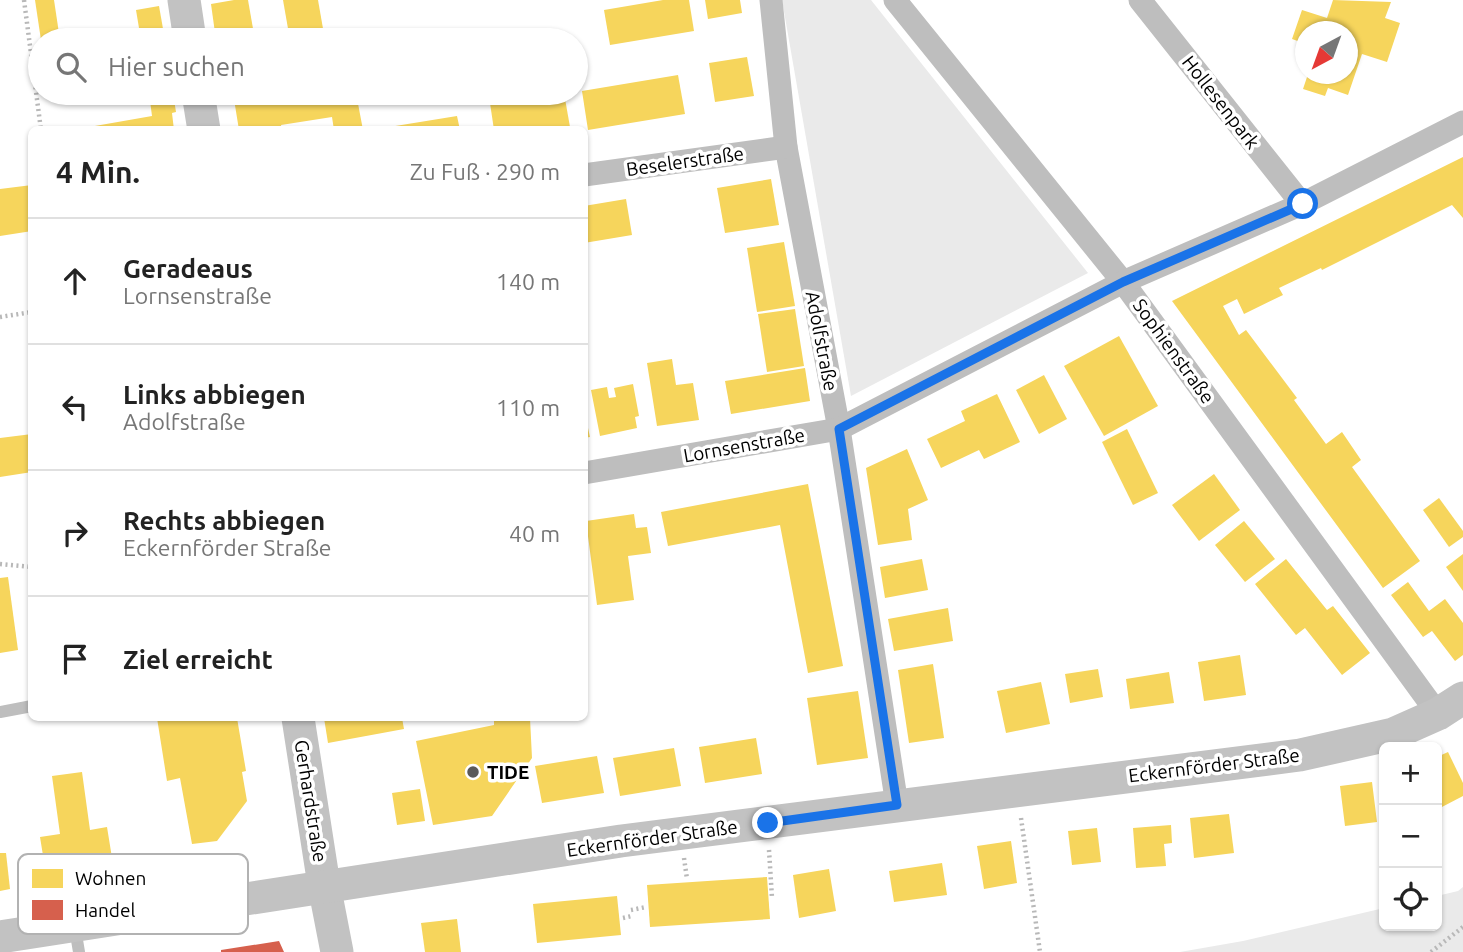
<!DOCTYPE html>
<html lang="de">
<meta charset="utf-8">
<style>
body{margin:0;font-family:Ubuntu,sans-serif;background:#f2f2f2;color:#222}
.controls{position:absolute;right:21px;bottom:21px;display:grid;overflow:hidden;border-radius:10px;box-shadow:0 2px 5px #0004}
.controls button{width:63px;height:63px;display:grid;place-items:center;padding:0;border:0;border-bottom:2px solid #e0e0e0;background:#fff;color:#222;font:35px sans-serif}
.compass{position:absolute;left:1295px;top:21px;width:63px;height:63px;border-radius:50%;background:#fff;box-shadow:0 2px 5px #0004;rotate:221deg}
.stop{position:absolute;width:21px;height:21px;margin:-16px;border:5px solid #1a73e8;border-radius:50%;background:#fff}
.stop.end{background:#1a73e8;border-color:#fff;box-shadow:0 2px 7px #0008}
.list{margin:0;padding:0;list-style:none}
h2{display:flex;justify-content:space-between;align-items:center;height:91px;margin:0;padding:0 28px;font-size:30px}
h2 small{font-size:23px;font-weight:400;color:#767676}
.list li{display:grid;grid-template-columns:46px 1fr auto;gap:21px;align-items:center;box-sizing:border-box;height:126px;padding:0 28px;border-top:2px solid #e0e0e0}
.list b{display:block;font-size:26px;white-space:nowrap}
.list p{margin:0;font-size:23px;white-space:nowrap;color:#767676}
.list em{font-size:23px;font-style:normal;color:#767676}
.icon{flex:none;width:38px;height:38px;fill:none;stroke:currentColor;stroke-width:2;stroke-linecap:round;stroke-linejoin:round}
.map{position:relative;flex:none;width:1463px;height:952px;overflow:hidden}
.search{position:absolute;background:#fff;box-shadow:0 2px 5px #0004;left:28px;top:28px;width:560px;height:77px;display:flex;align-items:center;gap:18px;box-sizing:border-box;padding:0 24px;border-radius:38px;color:#767676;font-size:26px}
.panel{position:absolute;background:#fff;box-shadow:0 2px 5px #0004;left:28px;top:126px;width:560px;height:595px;border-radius:10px}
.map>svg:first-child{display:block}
.green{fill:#eaeaea}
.homes{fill:#f6d55c}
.shops{fill:#d6604d}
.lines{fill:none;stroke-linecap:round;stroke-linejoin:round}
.path{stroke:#b8b8b8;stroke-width:4.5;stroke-dasharray:2 3.5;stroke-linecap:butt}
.lane{stroke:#bebebe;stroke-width:12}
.street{stroke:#bebebe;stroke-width:23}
.secondary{stroke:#c2c2c2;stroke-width:33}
.route{stroke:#1a73e8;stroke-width:9}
.poi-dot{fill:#595959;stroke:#fff;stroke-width:2.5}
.labels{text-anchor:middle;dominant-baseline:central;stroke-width:7;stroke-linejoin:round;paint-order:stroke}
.street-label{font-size:19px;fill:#000;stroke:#fff}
.poi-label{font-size:19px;font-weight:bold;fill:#000;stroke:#fff;text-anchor:start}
.key{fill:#fff;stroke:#b2b2b2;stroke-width:2}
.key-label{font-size:19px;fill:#000}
</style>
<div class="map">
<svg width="1463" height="952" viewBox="0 0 1463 952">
<rect width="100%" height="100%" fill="#fff"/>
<g class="green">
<path d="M782,0H871L1088,273L851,396Z"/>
<path d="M1463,887V952H1180L1243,941L1384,908V926H1437V896L1458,891Z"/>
</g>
<g class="homes">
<path d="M35,0H54L60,40H41Z"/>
<path d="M234,0H248L255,40H216L211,4Z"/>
<path d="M283,0H318L325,40H290Z"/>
<path d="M663,0H689L694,31L610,45L604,10Z"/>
<path d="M705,0H740L742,13L708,19Z"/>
<path d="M1333,0L1391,2L1385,18L1400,23L1387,62L1362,54L1348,95L1328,88L1325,96L1303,89L1308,74H1348V32H1306V44L1292,39L1302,10L1327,18Z"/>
<path d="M159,6L165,40H141L136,10Z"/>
<path d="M747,57L754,96L715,102L709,63Z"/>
<path d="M678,75L685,114L588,130L582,91Z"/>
<path d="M149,93H173L176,112L172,113L174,130H72L152,116Z"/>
<path d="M233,93H356L363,130H334L332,117L281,125L282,130H239Z"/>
<path d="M552,93H564L570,127L554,130H494L490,103Z"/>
<path d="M457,116L460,130H383V128Z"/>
<path d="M1463,157V218L1452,205L1322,270L1321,268L1279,288L1283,295L1244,314L1237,299L1223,306L1239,335L1246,330L1297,398L1294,400L1326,444L1342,432L1361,460L1352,467L1420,561L1383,588L1172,301Z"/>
<path d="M771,179L779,225L725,233L717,188Z"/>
<path d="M32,185V231L0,236V189Z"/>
<path d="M626,199L632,235L584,243V206Z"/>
<path d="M784,242L795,306L757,312L747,248Z"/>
<path d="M795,309L804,366L767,372L758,314Z"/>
<path d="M1119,336L1158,406L1104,436L1064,366Z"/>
<path d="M672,359L676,385L693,383L699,420L657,426L647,363Z"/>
<path d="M805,368L810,401L731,414L725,381Z"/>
<path d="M1044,375L1067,419L1039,434L1016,390Z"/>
<path d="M633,384L639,416L635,417L637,428L600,436L591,390L607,387L609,398L616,397L614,388Z"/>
<path d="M997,394L1020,442L984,459L979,450L941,468L927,439L965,421L961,411Z"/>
<path d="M584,410L590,437L584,438Z"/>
<path d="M1127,429L1158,493L1133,505L1102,442Z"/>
<path d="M32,434V472L0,477V438Z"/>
<path d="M907,449L928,500L908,509L912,540L878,545L866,468Z"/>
<path d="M1214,474L1240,510L1199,541L1172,505Z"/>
<path d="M808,484L843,666L808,673L780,525L668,546L661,512Z"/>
<path d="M1439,498L1463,531V537L1449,547L1423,510Z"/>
<path d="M634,514L636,528L647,527L651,553L628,556L634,600L597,605L586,521Z"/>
<path d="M1244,521L1275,559L1245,582L1215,545Z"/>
<path d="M1463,554V591L1446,567Z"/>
<path d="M922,559L928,590L885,598L880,567Z"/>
<path d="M1286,559L1327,610L1333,606L1370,653L1342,675L1305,628L1296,635L1255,584Z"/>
<path d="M584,572L588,590L584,591Z"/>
<path d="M8,577L18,650L0,653V578Z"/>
<path d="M1408,582L1429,611L1445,599L1463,623V655L1455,661L1432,631L1423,637L1391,595Z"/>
<path d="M948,608L953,641L894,651L888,619Z"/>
<path d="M1240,655L1246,695L1204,701L1198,662Z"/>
<path d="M933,664L944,738L909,743L898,670Z"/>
<path d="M1098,669L1103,697L1070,703L1065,674Z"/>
<path d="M1169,672L1174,703L1130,709L1126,679Z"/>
<path d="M1041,682L1050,724L1006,733L997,691Z"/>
<path d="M858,691L868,758L817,765L807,698Z"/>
<path d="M157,718H237L246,771L242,772L247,801L217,841L192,844L180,778L167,781Z"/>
<path d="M324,718H402L404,729L328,743Z"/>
<path d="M494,718H530L532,758L492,816L433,825L416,741L494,725Z"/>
<path d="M756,738L762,774L705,783L699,747Z"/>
<path d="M674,748L681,786L620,796L613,758Z"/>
<path d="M1448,752L1463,783V796L1440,808L1437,801V757Z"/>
<path d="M597,756L604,793L542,803L535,766Z"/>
<path d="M82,772L90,830L107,827L113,864L46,874L40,837L60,834L52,776Z"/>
<path d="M1372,782L1377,822L1345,826L1340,786Z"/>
<path d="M420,789L425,821L397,825L392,793Z"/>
<path d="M1229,814L1234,853L1194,858L1190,818Z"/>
<path d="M1171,825L1172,843L1164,844L1166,866L1136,868L1133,828Z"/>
<path d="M1097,828L1101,862L1072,865L1068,831Z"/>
<path d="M1011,841L1017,883L984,889L977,846Z"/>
<path d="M0,853H6L10,889L0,891Z"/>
<path d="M942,863L947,895L894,902L889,871Z"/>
<path d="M829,869L836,911L799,918L793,875Z"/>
<path d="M767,877L770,919L650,927L647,885Z"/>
<path d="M617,896L621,935L537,943L533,904Z"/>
<path d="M457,919L461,952H425L421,923Z"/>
</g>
<path class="shops" d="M279,941L284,952H221V950Z"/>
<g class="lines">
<g class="path">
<path d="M24,0L41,130"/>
<path d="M0,317L32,312"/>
<path d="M0,564L32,567"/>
<path d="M1021,818L1040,952"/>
<path d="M769,850L772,898"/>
<path d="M684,858L687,879"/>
<path d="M631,910L646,907"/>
<path d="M623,918L632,916"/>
<path d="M1431,952L1463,927"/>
</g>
<g class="lane">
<path d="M0,712L32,706"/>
<path d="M75,928L79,952"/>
</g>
<g class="street">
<path d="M771,0L786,147L839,429L897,805"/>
<path d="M895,0L1123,282L1438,714"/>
<path d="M1140,0L1302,204"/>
<path d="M584,175L786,147"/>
<path d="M584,473L839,429L1123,282L1302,204L1463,122"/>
</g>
<g class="secondary">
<path d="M184,0L190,40"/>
<path d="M198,93L204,130"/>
<path d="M298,718L324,885L337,952"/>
<path d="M0,937L621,841L1300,755L1393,734L1438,714L1463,698"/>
</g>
</g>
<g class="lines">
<path class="route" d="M768,823L897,805L839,429L1123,282L1303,204"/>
</g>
<circle class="poi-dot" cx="473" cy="772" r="7"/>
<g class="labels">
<g class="street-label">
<text transform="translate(1221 102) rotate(52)">Hollesenpark</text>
<text transform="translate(685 161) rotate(-8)">Beselerstraße</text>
<text transform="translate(822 341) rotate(79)">Adolfstraße</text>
<text transform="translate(1174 351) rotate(54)">Sophienstraße</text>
<text transform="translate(744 445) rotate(-10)">Lornsenstraße</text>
<text transform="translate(1214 765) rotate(-7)">Eckernförder Straße</text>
<text transform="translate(311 801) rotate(81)">Gerhardstraße</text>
<text transform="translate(652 838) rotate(-8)">Eckernförder Straße</text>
</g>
<g class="poi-label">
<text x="487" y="772">TIDE</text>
</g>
</g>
<rect x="18" y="854" width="230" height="80" rx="10" class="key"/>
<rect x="32" y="869" width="31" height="19" fill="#f6d55c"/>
<rect x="32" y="900" width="31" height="20" fill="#d6604d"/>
<g class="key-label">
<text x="75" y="885">Wohnen</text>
<text x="75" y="917">Handel</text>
</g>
</svg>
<div class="controls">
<button>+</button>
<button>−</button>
<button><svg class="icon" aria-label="locate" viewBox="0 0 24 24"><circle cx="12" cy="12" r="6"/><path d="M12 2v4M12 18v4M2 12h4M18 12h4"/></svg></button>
</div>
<svg class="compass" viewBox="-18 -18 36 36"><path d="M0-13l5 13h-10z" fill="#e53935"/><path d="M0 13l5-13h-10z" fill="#767676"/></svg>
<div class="stop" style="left:1303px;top:204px"></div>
<div class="stop end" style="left:768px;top:823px"></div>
<div class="search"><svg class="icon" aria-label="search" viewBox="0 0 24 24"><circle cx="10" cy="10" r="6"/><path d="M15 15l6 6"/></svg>Hier suchen</div>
<section class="panel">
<h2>4 Min.<small>Zu Fuß · 290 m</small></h2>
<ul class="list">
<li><svg class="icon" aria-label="ahead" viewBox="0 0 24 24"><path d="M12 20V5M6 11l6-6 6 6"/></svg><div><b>Geradeaus</b><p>Lornsenstraße</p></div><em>140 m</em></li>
<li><svg class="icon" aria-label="left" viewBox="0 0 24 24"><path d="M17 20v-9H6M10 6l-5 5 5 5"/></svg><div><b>Links abbiegen</b><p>Adolfstraße</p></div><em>110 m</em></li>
<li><svg class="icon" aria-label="right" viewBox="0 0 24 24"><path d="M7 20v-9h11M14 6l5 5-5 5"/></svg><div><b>Rechts abbiegen</b><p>Eckernförder Straße</p></div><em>40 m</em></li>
<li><svg class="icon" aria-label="arrive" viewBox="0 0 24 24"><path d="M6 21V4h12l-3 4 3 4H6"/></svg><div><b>Ziel erreicht</b></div></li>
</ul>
</section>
</div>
